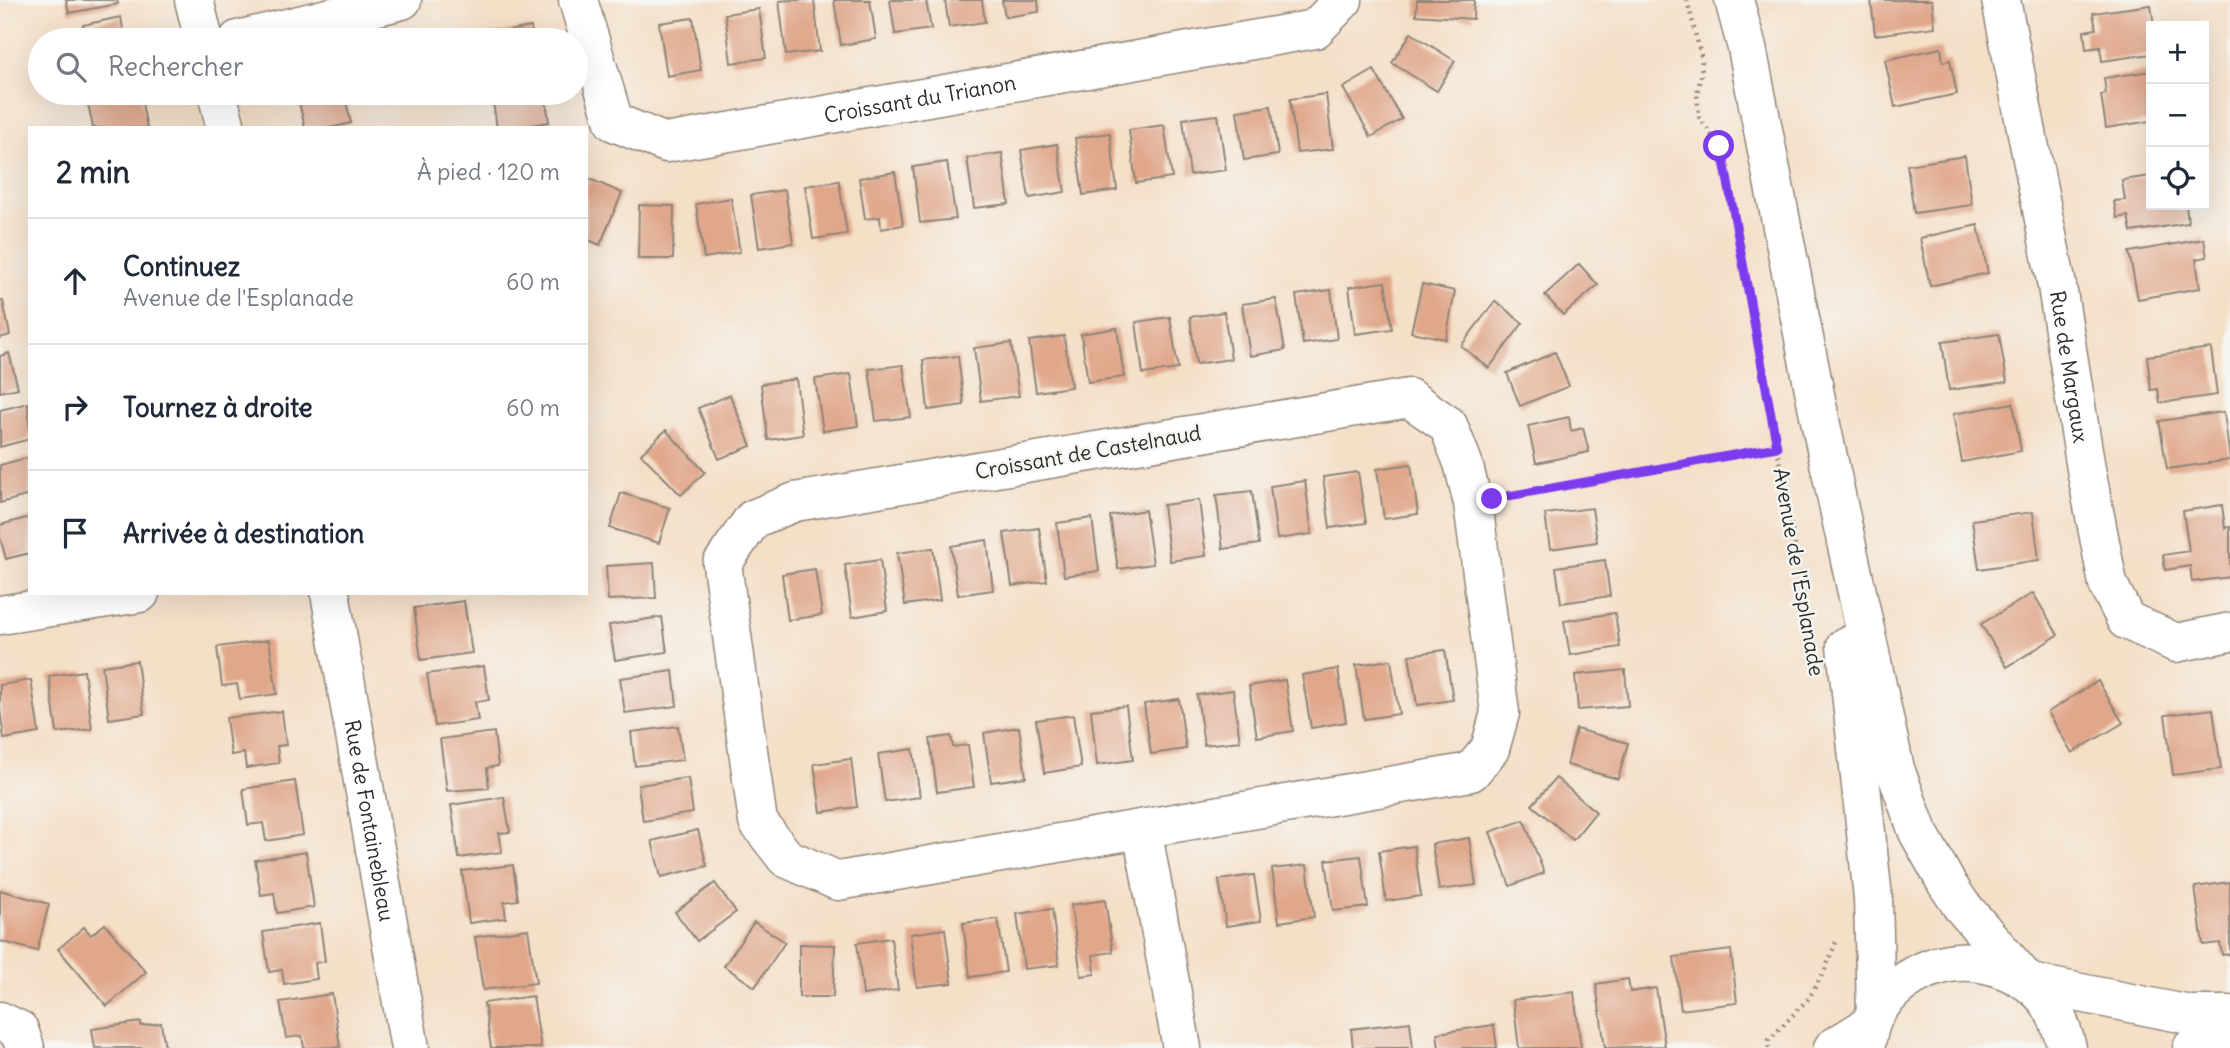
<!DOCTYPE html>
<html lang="fr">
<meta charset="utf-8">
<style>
body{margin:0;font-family:Delius,sans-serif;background:#f6f6f7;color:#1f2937}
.controls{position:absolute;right:21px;top:21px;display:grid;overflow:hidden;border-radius:0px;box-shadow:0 7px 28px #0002}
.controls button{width:63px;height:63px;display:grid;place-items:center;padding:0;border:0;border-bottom:2px solid #e0e1e3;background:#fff;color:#1f2937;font:35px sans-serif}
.stop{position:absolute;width:21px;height:21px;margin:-16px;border:5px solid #7c3aed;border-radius:50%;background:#fff}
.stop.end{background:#7c3aed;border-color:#fff;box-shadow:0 2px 7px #0008}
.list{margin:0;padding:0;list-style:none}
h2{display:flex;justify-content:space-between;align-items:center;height:91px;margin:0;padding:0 28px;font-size:30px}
h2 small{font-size:23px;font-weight:400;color:#747a83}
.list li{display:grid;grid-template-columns:46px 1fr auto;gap:21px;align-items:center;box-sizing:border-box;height:126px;padding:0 28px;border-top:2px solid #e0e1e3}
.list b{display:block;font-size:26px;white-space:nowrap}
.list p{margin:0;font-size:23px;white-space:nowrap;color:#747a83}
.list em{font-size:23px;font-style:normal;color:#747a83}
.icon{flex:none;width:38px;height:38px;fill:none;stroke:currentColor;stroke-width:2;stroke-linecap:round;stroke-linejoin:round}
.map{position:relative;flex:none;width:2230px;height:1048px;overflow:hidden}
.search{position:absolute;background:#fff;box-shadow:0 7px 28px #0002;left:28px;top:28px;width:560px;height:77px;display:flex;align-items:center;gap:18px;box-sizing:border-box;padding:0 24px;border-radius:38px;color:#747a83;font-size:26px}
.panel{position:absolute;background:#fff;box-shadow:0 7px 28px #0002;left:28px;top:126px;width:560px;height:469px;border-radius:0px}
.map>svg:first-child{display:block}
.building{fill:#e0a78b}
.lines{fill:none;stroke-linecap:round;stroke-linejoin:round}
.minor-casing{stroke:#908579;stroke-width:41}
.path{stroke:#908579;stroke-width:4.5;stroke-dasharray:2 5;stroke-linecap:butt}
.minor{stroke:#fff;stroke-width:38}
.route{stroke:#7c3aed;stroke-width:9}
.labels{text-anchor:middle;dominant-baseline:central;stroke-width:5;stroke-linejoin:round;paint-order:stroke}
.street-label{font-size:21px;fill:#2b2b2b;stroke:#f6f6f2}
</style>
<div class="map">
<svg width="2230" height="1048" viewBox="0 0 2230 1048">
<rect width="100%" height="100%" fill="#f6f6f2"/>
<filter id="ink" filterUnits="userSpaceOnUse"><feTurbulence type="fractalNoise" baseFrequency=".0143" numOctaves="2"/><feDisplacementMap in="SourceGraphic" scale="14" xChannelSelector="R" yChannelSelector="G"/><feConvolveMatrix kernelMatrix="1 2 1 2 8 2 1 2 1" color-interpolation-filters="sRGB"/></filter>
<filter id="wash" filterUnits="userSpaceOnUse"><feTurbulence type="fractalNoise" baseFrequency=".00686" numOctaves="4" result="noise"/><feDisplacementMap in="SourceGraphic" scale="28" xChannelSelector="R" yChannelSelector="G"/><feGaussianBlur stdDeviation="1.57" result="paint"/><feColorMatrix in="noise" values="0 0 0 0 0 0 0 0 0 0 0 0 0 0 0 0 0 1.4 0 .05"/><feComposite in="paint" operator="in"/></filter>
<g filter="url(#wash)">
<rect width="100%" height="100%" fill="#f4dfc7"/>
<g id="blocks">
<g class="building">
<path d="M66,0H117L118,4L69,13Z"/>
<path d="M790,0H814L820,51L786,55L779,1Z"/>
<path d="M834,0H870L876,39L841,45Z"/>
<path d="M890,0H926L931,29L895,34Z"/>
<path d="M945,0H982L985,22L949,27Z"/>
<path d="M1002,0H1038L1039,12L1005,17Z"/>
<path d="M1417,0H1474L1473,19L1416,15Z"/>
<path d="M1871,0H1932L1935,27L1875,35Z"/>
<path d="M2151,5L2154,26H2151V54L2102,61L2100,47L2086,49L2084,31L2096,29L2093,13Z"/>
<path d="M759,9L766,58L731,63L725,14Z"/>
<path d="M121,17L125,40H86L83,25Z"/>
<path d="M693,18L701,70L667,76L659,23Z"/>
<path d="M531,27L533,40H478V36Z"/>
<path d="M1411,33L1455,61L1437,91L1392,63Z"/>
<path d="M1941,48L1943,62L1950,60L1957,94L1895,107L1885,60Z"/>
<path d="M1374,70L1402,119L1371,137L1343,88Z"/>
<path d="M2151,71V121L2106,128L2101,95L2106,94L2104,78Z"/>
<path d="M86,93H140L147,128H93Z"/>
<path d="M297,93H344L351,123L330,128H305Z"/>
<path d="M513,93H545L549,122L514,128H497L492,96Z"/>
<path d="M1326,94L1333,149L1297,153L1290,99Z"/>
<path d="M1271,106L1278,155L1244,160L1237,111Z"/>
<path d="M1218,115L1226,170L1190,175L1183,119Z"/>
<path d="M1164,125L1172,178L1136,183L1129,130Z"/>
<path d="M1110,133L1117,190L1083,195L1075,138Z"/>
<path d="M1057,144L1065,192L1029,198L1021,150Z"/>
<path d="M1002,153L1009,204L974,208L967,158Z"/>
<path d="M1965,156L1972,205L1914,213L1907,165Z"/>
<path d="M947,162L956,219L920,223L913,167Z"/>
<path d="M895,172L903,225L881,229L880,217L865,219L859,178Z"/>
<path d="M2151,176V205H2186L2188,223L2131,232L2128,216L2117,218L2114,201L2125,200L2122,180Z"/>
<path d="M590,179L622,193L600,245L586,239V187Z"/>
<path d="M839,181L847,234L813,239L805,186Z"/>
<path d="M785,190L793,243L759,248L751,195Z"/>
<path d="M731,198L740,252L704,258L696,204Z"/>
<path d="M639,205L674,206L673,259H638Z"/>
<path d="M1978,225L1988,273L1930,286L1920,238Z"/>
<path d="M2204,239L2207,257L2196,259L2200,288L2138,299L2129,252Z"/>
<path d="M1579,264L1598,285L1563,315L1545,295Z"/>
<path d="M1385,282L1392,329L1355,334L1349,287Z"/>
<path d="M1422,284L1455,291L1446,339L1411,332Z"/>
<path d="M1331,290L1337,339L1303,344L1296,295Z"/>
<path d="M1276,299L1285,350L1250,356L1242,304Z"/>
<path d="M0,301H3L10,335L0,338Z"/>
<path d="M1495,301L1523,323L1489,368L1461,346Z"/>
<path d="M1224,312L1231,359L1196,364L1190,317Z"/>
<path d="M1170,317L1178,369L1143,374L1136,322Z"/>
<path d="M1117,328L1124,377L1088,382L1081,334Z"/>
<path d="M1999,334L2007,382L1949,390L1942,342Z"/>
<path d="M1064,336L1071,387L1036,392L1029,341Z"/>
<path d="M1011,343L1019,396L981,401L974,348Z"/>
<path d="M2211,348L2217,395L2160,403L2158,389L2151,390L2147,356Z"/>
<path d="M1555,352L1569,386L1520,406L1507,373Z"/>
<path d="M9,353L18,388L0,392V356Z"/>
<path d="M958,356L964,405L928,410L923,360Z"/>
<path d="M903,365L911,417L876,421L869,369Z"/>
<path d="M851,374L858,426L823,431L815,379Z"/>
<path d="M796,379L803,435L768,440L761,384Z"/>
<path d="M730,395L751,446L719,459L698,408Z"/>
<path d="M28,403L30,439L0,447V410Z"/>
<path d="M2013,403L2021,451L1962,462L1953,414Z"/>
<path d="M2224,412L2230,460L2167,469L2159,421Z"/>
<path d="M1569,417L1571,431L1583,428L1589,452L1536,463L1528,426Z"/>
<path d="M666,430L705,472L681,495L641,454Z"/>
<path d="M30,457V495L0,503V465Z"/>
<path d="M1411,464L1418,514L1384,519L1377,469Z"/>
<path d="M1358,472L1366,523L1330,528L1323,477Z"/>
<path d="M1305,481L1312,534L1277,539L1270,486Z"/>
<path d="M1252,491L1259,544L1223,549L1216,495Z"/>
<path d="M621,493L670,508L659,543L610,528Z"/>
<path d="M1199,500L1206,556L1170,561L1163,505Z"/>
<path d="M2222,505L2225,528L2230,527V577L2192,582L2190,566L2165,570L2163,555L2189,551L2183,511Z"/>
<path d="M1592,508L1597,542L1550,549L1545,514Z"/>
<path d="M1145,510L1153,564L1118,569L1110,516Z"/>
<path d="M2033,512L2039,560L1979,569L1972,520Z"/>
<path d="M30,517V553L6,559L0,537V525Z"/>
<path d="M1092,518L1099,571L1064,576L1057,523Z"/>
<path d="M1039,528L1047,581L1012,586L1004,533Z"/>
<path d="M987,540L993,590L958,595L951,546Z"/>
<path d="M933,548L940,600L905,605L897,553Z"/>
<path d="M880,560L887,611L852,617L845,565Z"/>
<path d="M1605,560L1610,596L1561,603L1556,567Z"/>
<path d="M654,563L656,598L608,600L606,566Z"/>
<path d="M815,569L822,615L788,620L782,574Z"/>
<path d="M2033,593L2058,635L2007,667L1981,624Z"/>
<path d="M464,601L472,653L421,660L414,608Z"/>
<path d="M1615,613L1620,647L1570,655L1564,621Z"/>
<path d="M662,617L667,652L615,660L609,625Z"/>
<path d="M269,640L277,694L240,699L237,684L222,686L217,647Z"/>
<path d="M1445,650L1453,700L1417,705L1409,655Z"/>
<path d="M1391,660L1399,714L1364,719L1356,665Z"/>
<path d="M137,661L144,714L109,719L102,666Z"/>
<path d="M484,666L489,700L475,702L478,720L435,726L427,674Z"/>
<path d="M1338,669L1346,722L1311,728L1302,675Z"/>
<path d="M1625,670L1628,706L1578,710L1575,675Z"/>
<path d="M84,671L92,729L57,733L49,676Z"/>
<path d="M673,671L677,706L625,713L620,678Z"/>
<path d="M31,680L39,733L4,739L0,710V685Z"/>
<path d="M1285,680L1293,731L1257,737L1249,686Z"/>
<path d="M2098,681L2123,723L2072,753L2048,712Z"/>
<path d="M1233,690L1240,741L1204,745L1197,695Z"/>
<path d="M1179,699L1186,749L1151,754L1144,704Z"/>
<path d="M1126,706L1133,760L1097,765L1091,710Z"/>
<path d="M2213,709L2221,769L2173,775L2165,715Z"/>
<path d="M282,711L286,745L277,746L279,763L246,768L244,753L231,755L226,718Z"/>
<path d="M1073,715L1081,767L1044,773L1036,720Z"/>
<path d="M678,726L683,760L635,766L631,732Z"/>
<path d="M1019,727L1026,777L991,782L984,733Z"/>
<path d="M1576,729L1628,743L1618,779L1567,765Z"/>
<path d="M494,732L498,766L487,768L489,788L447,791L440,739Z"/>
<path d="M951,736L953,747L968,745L974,787L937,792L930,739Z"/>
<path d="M913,749L920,797L885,802L878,754Z"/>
<path d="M851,759L857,807L821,812L814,764Z"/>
<path d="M688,778L693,813L643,821L638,785Z"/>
<path d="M1556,778L1596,812L1573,840L1532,805Z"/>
<path d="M295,781L303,835L266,841L263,823L248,825L243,789Z"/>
<path d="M504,797L510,832L499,833L502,852L459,858L451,805Z"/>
<path d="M1524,820L1544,873L1510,886L1490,832Z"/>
<path d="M698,830L707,866L661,877L652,841Z"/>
<path d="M1469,838L1476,885L1439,890L1432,844Z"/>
<path d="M1414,846L1421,896L1386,901L1379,851Z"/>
<path d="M306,852L314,907L277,913L274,893L261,895L255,860Z"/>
<path d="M1361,856L1368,907L1333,911L1326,860Z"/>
<path d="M513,865L518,900L504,902L506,918L469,923L462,871Z"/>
<path d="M1307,865L1314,917L1279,922L1272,869Z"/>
<path d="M1254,875L1261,921L1226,926L1219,880Z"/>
<path d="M2230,882V954L2222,955L2220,943L2203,945L2195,887Z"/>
<path d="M715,883L736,912L697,941L675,912Z"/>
<path d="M0,890L49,904L37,951L0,941Z"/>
<path d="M1105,900L1113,952L1093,955L1095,974L1081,976L1071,905Z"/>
<path d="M1052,909L1059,965L1024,969L1017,914Z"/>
<path d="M998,919L1006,972L970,977L963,923Z"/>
<path d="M754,922L785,942L755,987L724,966Z"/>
<path d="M320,923L325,961L315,963L317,979L284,984L282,970L269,972L263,932Z"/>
<path d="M105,924L146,972L107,1006L58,949L84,927L91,935Z"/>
<path d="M528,929L536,983L483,990L475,937Z"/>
<path d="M945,929L952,983L917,987L910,934Z"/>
<path d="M891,938L898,990L863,995L857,943Z"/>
<path d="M799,944L835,945L833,997H799Z"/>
<path d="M1731,950L1737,1003L1681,1010L1674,957Z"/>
<path d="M1628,979L1630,992L1656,988L1665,1046L1605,1048L1596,984Z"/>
<path d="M1574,992L1581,1048H1519L1513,1000Z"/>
<path d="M332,994L340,1047L304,1048L302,1036L286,1038L280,1002Z"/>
<path d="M533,996L541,1048H491L484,1003Z"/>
<path d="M141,1022V1026L161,1023L165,1048H95L92,1029Z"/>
<path d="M1410,1022L1413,1048H1353L1351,1029Z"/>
<path d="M1494,1025L1497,1048H1439L1437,1033Z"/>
</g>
</g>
</g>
<g filter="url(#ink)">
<use href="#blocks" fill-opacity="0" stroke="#908579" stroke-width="2"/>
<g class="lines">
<defs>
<g id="minor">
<path d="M194,0L204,40"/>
<path id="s1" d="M578,0L614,122L666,143L1315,29L1343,0"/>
<path d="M1734,0L1747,48L1821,425L1895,769L1918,832L1947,884L1961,905L2023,977"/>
<path id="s2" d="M2001,0L2057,286L2086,469L2108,584L2126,620L2176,643L2230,632"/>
<path d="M238,40L402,0"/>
<path d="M217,93L226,128"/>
<path d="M1409,398L1448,425L1463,463L1473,503L1500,713L1490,749L1471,772L838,881L786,858L758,822L722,564L753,519L795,502Z"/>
<path id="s3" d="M330,593L410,1048"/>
<path d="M0,615L140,593"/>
<path d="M1846,646L1873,898L1876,1012"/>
<path d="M1142,829L1182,1048"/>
<path d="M2031,983L2190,1015H2230"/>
<path d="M0,1021L19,1030L25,1048"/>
<path d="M1833,1048L1870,1025"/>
<path d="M1865,1048C1868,1036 1869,1023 1876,1012C1904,970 1955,950 2002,969C2021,976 2037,986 2049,1003C2058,1017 2063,1032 2067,1048"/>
<path d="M2192,1048L2230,1035"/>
</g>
</defs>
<use href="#minor" class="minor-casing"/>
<g class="path">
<path d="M1687,0L1702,60L1701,76L1697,93L1699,117L1719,146L1724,161L1811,634"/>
<path d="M1509,496L1777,448"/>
<path d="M1769,1048V1040L1809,998L1825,970L1836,942"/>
</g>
<use href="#minor" class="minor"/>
</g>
</g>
<g class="lines" filter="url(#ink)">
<path class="route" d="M1492,499L1777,447L1724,161L1719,146"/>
</g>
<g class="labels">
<g class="street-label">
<text stroke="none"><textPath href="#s1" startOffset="441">Croissant du Trianon</textPath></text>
<text stroke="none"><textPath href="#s2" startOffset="373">Rue de Margaux</textPath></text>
<text transform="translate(1088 452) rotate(-10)">Croissant de Castelnaud</text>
<text transform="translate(1799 572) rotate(80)">Avenue de l'Esplanade</text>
<text stroke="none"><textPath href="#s3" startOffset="231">Rue de Fontainebleau</textPath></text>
</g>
</g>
</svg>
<div class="controls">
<button>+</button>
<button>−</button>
<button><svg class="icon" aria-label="locate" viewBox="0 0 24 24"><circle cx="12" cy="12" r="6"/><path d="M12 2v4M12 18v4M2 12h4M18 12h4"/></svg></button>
</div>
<div class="stop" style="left:1719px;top:146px"></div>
<div class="stop end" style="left:1492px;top:499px"></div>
<div class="search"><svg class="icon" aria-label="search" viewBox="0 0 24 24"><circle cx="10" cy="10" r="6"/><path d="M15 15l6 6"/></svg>Rechercher</div>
<section class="panel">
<h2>2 min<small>À pied · 120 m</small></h2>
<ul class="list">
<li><svg class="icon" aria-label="ahead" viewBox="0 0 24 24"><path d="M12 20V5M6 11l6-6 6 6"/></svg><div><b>Continuez</b><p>Avenue de l'Esplanade</p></div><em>60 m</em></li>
<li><svg class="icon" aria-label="right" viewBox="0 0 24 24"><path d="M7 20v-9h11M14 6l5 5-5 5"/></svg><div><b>Tournez à droite</b></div><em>60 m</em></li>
<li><svg class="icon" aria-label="arrive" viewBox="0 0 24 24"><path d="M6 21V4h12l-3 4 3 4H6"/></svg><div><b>Arrivée à destination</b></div></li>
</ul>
</section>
</div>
